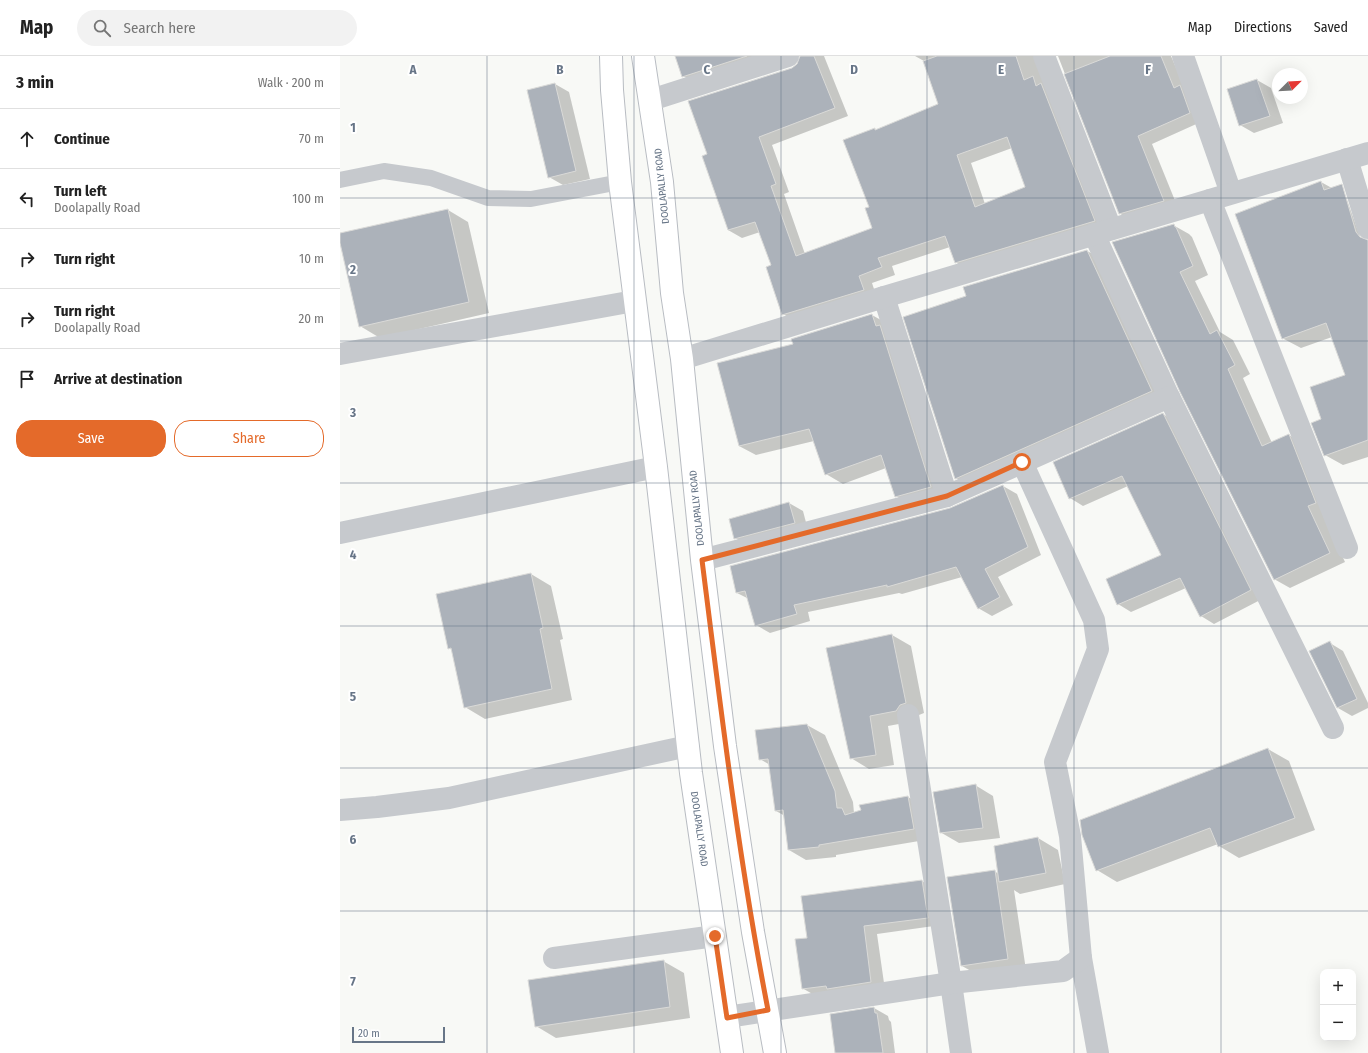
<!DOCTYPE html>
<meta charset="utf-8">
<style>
body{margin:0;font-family:"Fira Sans Condensed",sans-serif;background:#f2f2f2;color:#222}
.controls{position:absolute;right:12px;bottom:12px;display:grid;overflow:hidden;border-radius:8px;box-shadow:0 4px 16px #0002}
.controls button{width:36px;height:36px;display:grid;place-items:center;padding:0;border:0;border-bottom:1px solid #e0e0e0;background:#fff;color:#222;font:20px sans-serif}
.compass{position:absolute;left:932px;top:12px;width:36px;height:36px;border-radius:50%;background:#fff;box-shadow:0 4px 16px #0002;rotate:66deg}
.scale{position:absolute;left:12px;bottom:10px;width:93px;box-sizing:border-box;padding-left:4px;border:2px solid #677587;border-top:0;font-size:11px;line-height:14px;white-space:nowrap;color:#677587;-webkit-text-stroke:3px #fff;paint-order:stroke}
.stop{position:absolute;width:12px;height:12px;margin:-9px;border:3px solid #e46a2a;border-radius:50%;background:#fff}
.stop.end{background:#e46a2a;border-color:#fff;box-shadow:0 1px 4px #0008}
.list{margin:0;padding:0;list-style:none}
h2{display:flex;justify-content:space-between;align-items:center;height:52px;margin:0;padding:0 16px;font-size:17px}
h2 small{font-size:13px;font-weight:400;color:#767676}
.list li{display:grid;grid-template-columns:26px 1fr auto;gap:12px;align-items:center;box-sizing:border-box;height:60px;padding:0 16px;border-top:1px solid #e0e0e0}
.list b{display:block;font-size:15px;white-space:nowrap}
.list p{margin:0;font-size:13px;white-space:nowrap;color:#767676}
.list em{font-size:13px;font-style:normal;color:#767676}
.actions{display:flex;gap:8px;padding:12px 16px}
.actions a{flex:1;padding:9px 0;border:1px solid #e46a2a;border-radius:16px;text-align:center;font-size:14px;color:#e46a2a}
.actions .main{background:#e46a2a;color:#fff}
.icon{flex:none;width:22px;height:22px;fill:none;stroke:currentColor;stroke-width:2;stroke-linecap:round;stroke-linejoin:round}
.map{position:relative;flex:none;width:1028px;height:997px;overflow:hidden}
header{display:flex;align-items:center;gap:24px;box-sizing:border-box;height:56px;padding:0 20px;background:#fff;border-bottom:1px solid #e0e0e0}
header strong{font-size:19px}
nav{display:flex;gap:22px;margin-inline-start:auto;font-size:14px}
.search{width:280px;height:36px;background:#f2f2f2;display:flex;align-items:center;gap:10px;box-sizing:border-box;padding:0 14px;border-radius:22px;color:#767676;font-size:15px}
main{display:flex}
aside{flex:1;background:#fff}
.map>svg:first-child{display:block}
.shadow{fill:#0003;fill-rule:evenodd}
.building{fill:#acb2ba;stroke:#dadad8;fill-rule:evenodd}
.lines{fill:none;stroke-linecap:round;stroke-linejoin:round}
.secondary-casing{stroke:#b8bcc2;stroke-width:24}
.lane{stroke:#c6c9cd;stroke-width:16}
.street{stroke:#c6c9cd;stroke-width:22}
.secondary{stroke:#fff;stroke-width:22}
.route{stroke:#e46a2a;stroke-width:5}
.grid{fill:none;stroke:#677587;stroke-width:1;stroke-opacity:0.55}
.labels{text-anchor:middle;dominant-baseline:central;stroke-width:4;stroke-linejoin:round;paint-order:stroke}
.street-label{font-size:10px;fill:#677587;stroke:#fff}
.grid-label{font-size:13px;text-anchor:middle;font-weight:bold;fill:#677587;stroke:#fff;stroke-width:4;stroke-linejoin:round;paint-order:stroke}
</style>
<header>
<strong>Map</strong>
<div class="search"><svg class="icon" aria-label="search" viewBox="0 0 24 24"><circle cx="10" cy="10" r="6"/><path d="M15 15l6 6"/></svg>Search here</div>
<nav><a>Map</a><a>Directions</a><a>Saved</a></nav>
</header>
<main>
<aside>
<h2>3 min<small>Walk · 200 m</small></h2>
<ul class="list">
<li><svg class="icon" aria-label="ahead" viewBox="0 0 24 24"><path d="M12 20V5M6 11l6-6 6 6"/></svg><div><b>Continue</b></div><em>70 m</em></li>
<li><svg class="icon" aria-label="left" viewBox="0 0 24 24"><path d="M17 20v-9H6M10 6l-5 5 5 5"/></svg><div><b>Turn left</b><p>Doolapally Road</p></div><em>100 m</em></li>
<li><svg class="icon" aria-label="right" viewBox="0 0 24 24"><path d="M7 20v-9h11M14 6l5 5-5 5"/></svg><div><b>Turn right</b></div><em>10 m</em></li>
<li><svg class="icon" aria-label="right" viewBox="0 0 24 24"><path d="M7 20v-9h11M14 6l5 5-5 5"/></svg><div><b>Turn right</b><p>Doolapally Road</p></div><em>20 m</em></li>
<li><svg class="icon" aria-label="arrive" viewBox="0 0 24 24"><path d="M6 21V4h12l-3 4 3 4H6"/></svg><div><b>Arrive at destination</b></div></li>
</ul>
<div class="actions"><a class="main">Save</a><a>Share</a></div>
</aside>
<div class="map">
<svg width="1028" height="997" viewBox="0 0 1028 997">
<rect width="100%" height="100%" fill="#f8f9f6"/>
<g class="shadow">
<path d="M336,0H445L357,28L343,20Z"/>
<path d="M461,0H484L508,60L432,89L449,136L444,138L465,198L533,173L530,152L534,73L537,75L600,49L584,5L575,0H708L768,173L629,214L615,206L610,191L552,210L555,219L532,227L537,242L457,266L443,258L432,210L420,176L402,182L388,174L368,99L452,13L458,9ZM672,92L686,132L645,148L631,107Z"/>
<path d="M718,0H831L845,33L863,65L812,88L838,152L793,166L779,157Z"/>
<path d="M917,24L931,32L943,67L914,77L900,69Z"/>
<path d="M215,28L229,36L250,123L223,129L209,121Z"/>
<path d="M981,126L999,136L1000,140L1007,144L1028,203V401L1003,409L985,399L983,363L1006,320L992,281L961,292L942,282Z"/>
<path d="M108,154L128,166L149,257L40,282L20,270L0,183V178Z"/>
<path d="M833,169L849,178L852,181L868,219L855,225L880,276L893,284L910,318L903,322L932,387L949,379L964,388L983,459L1005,506L950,532L934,523L841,335Z"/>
<path d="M747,195L761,202L825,342L629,430L616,422L627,241Z"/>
<path d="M532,259L548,268L607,441L572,450L556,440L546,412L503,428L486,418L474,385L416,399L399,390L454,289Z"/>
<path d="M823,358L836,366L924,542L874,568L861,560L846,532L791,556L778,548L822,500L788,430L743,450L730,442Z"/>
<path d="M663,430L677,438L701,499L658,521L673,549L652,560L638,552L622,521L562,538L559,537L468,556L470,565L430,577L416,569L409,543L397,537L611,453Z"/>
<path d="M449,447L463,455L468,474L409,490L395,482Z"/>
<path d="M191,518L211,530L223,583L220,584L232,644L145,663L125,651L112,594L109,592Z"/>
<path d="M552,579L571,590L584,657L579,659L575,665L548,670L554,709L529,713L511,702L488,592Z"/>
<path d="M990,587L1003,595L1028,647V652L1012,660L998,652L970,596Z"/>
<path d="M467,669L485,679L513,746L514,757L568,741L586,751L591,783L496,799V801L466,804L449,794L445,760L436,755L430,709L420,703Z"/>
<path d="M928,693L949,705L975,774L899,802L879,790L878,788L777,826L757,814Z"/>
<path d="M635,729L653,740L660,782L619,787L600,776Z"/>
<path d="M698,782L718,794L725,828L680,838L674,834L686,914L640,920L622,910L654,815L659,818Z"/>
<path d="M582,825L595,833L601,869L537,878L545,934L476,940L462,932L468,882Z"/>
<path d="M323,905L344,917L350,962L216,982L196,970Z"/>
<path d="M534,952L548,960L549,964L551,966L555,997H496L491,959Z"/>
</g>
<g class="building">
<path d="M335,0H407L342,21Z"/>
<path d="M460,0H474L495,52L419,81L436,128L431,130L456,200L532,172L525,152L529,151L503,84L535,72V74L598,48L583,5L597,0H676L684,24L693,20L696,30L701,27L755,165L615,207L605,180L538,202L542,211L519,220L524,234L442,259L426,211L431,209L415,166L388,174L362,100L367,98L348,45L452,12L457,8ZM667,81L685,131L635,151L617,99Z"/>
<path d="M770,0H821L834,32L840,29L850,57L798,80L824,145L779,158L724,18Z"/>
<path d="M917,23L930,60L899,70L887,33Z"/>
<path d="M215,27L236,115L208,122L187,34Z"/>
<path d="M981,125L984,134L1002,128L1016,176L1020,181L1028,184V384L984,400L971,367L981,363L970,331L1005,319L986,267L942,283L895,158Z"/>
<path d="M108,153L129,246L19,271L0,187V177Z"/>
<path d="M834,168L835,171H836L853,210L840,216L870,278L877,274L895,309L888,313L922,390L949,378L976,447L968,450L990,497L934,524L840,336L772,186Z"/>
<path d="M747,194L812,335L615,423L563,261L626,240L623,231Z"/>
<path d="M532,258L536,270L540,269L591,431L555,441L541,399L485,419L469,373L399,390L377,307L453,288L451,283Z"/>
<path d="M823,357L911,534L860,561L840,522L777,549L766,523L821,499L782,420L729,443L713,406Z"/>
<path d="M663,429L688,491L645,513L660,541L638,553L616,511L547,531V529L454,549L457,558L415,570L405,535L396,537L390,510L610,452Z"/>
<path d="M449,446L455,467L394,483L389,463Z"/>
<path d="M191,517L203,572L200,573L212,633L124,652L111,592L108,593L96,538Z"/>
<path d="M552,578L566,647L560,649L556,655L530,660L536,699L510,703L486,592Z"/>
<path d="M990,585L1017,643L997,652L969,595Z"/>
<path d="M467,668L495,735L497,752H502L505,759L521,754L519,749L568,740L574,773L479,789V791L448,794L443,754L435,755L428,703L419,704L415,674Z"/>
<path d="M928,692L955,762L878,791L870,772L756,815L742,779L740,764Z"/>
<path d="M636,728L643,772L600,777L593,736Z"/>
<path d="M698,781L706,817L659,826L654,790Z"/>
<path d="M655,814L668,903L621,910L607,821Z"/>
<path d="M582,824L588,862L524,870L531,926L487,933L486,930L462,933L455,883L467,882L461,840Z"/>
<path d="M324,904L330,951L195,971L188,924Z"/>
<path d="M534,951L535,957H537L543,997H495L490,958Z"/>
</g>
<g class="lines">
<defs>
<g id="secondary">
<path d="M271,0L272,34L280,126L316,411L351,717L392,997"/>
<path d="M303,0L322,126L332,237L342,303L362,504L385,690L413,876L435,997"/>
</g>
</defs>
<use href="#secondary" class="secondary-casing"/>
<path class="lane" d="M0,124L44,115L91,122L148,142L191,143L280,126"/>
<g class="street">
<path d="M704,0L771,173"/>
<path d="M843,0L891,137"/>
<path d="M311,44L448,0"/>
<path d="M1007,103L1028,172"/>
<path d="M870,144L1007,492"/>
<path d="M754,178L829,341L993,672"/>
<path d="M544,241L607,440"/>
<path d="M0,298L294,245"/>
<path d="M342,303L544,241L1028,97"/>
<path d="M682,406L754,564L758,593L715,706L730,780L741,902L758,997"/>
<path d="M0,477L316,411"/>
<path d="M362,504L607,440L829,341"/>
<path d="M568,659L611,927L621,997"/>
<path d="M0,754L37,751L109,742L348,690"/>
<path d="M214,902L375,880"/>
<path d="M387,961L611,927L723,915L741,902"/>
</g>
<use href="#secondary" class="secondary"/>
</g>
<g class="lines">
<path class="route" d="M375,880L387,962L428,954C399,805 381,655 362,504L607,440L682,406"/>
</g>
<path class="grid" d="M147,0V997M294,0V997M441,0V997M587,0V997M734,0V997M881,0V997M0,142H1028M0,285H1028M0,427H1028M0,570H1028M0,712H1028M0,855H1028"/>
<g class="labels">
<g class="street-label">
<text transform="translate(322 130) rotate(-96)">DOOLAPALLY ROAD</text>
<text transform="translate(357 452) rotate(-96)">DOOLAPALLY ROAD</text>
<text transform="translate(359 773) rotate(82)">DOOLAPALLY ROAD</text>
</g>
</g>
<g class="grid-label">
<text x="73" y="18">A</text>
<text x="220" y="18">B</text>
<text x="367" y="18">C</text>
<text x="514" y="18">D</text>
<text x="661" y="18">E</text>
<text x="808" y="18">F</text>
<text x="13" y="76">1</text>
<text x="13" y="218">2</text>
<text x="13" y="361">3</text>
<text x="13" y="503">4</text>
<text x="13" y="645">5</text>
<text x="13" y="788">6</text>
<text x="13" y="930">7</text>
</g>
</svg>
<div class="controls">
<button>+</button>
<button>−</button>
</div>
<svg class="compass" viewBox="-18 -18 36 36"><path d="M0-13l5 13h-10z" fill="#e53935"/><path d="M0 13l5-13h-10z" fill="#767676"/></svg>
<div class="scale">20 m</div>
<div class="stop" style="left:682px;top:406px"></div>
<div class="stop end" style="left:375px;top:880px"></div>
</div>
</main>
